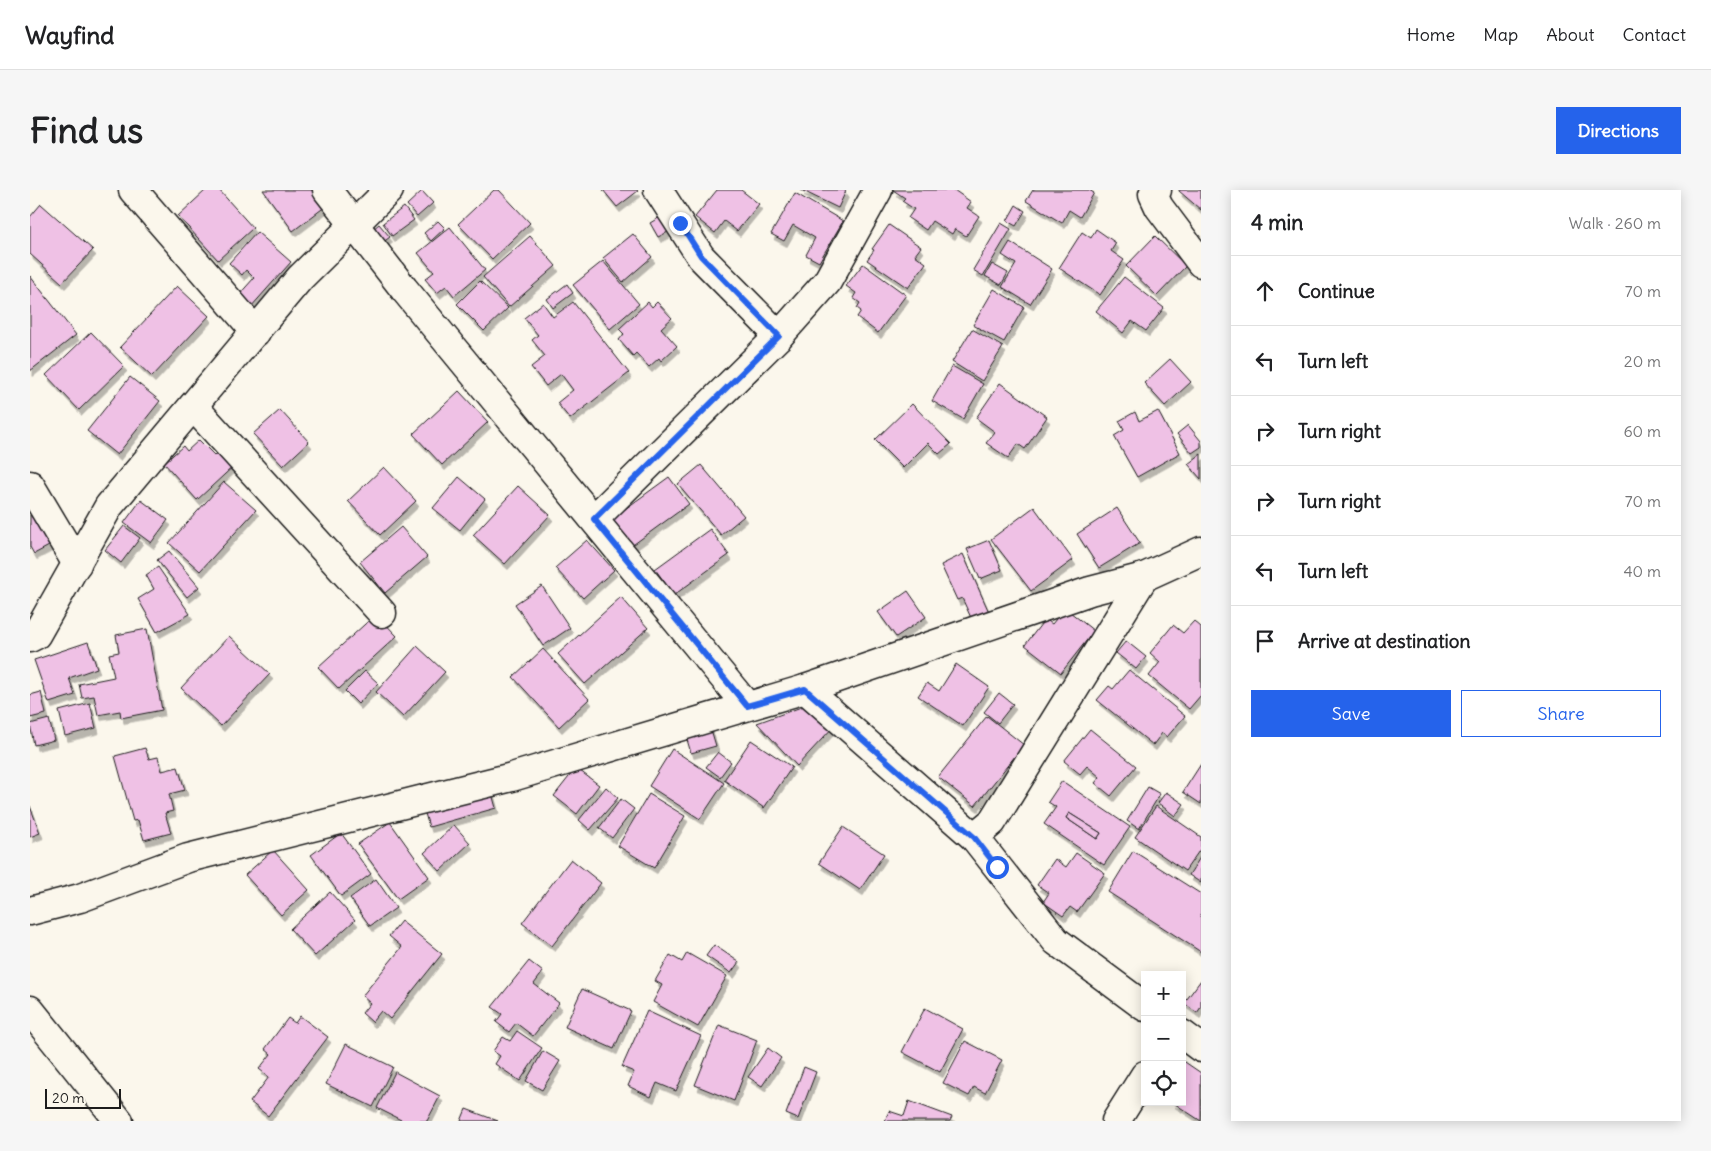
<!DOCTYPE html>
<meta charset="utf-8">
<style>
body{margin:0;font-family:Delius,sans-serif;background:#f6f6f6;color:#202124}
.controls{position:absolute;right:15px;bottom:15px;display:grid;overflow:hidden;border-radius:0px;box-shadow:0 2px 12px #0003}
.controls button{width:45px;height:45px;display:grid;place-items:center;padding:0;border:0;border-bottom:1px solid #e0e0e0;background:#fff;color:#202124;font:25px sans-serif}
.scale{position:absolute;left:15px;bottom:12px;width:76px;box-sizing:border-box;padding-left:5px;border:2px solid #1c1c1c;border-top:0;font-size:14px;line-height:18px;white-space:nowrap;color:#1c1c1c;-webkit-text-stroke:4px #fbf7ec;paint-order:stroke}
.stop{position:absolute;width:15px;height:15px;margin:-11px;border:4px solid #2563eb;border-radius:50%;background:#fff}
.stop.end{background:#2563eb;border-color:#fff;box-shadow:0 1px 5px #0008}
.list{margin:0;padding:0;list-style:none}
h2{display:flex;justify-content:space-between;align-items:center;height:65px;margin:0;padding:0 20px;font-size:21px}
h2 small{font-size:16px;font-weight:400;color:#757577}
.list li{display:grid;grid-template-columns:32px 1fr auto;gap:15px;align-items:center;box-sizing:border-box;height:70px;padding:0 20px;border-top:1px solid #e0e0e0}
.list b{display:block;font-size:19px;white-space:nowrap}
.list em{font-size:16px;font-style:normal;color:#757577}
.actions{display:flex;gap:10px;padding:15px 20px}
.actions a{flex:1;padding:11px 0;border:1px solid #2563eb;border-radius:0px;text-align:center;font-size:18px;color:#2563eb}
.actions .main{background:#2563eb;color:#fff}
.icon{flex:none;width:28px;height:28px;fill:none;stroke:currentColor;stroke-width:2;stroke-linecap:round;stroke-linejoin:round}
.map{position:relative;flex:none;width:1171px;height:931px;overflow:hidden;border-radius:0px}
header{display:flex;align-items:center;gap:30px;box-sizing:border-box;height:70px;padding:0 25px;background:#fff;border-bottom:1px solid #e0e0e0}
header strong{font-size:24px}
nav{display:flex;gap:28px;margin-inline-start:auto;font-size:18px}
.intro{display:flex;align-items:center;justify-content:space-between;box-sizing:border-box;height:120px;padding:0 30px}
h1{margin:0;font-size:35px}
.button{padding:12px 22px;border-radius:0px;background:#2563eb;color:#fff;font-size:18px;font-weight:700}
main{display:flex;gap:30px;padding:0 30px}
aside{flex:1;background:#fff;border-radius:0px;box-shadow:0 2px 12px #0003}
.map>svg:first-child{display:block}
.building{fill:#efc1e5;stroke:#1c1c1c;fill-rule:evenodd;filter:url(#shadow)}
.lines{fill:none;stroke-linecap:round;stroke-linejoin:round}
.minor-casing{stroke:#1c1c1c;stroke-width:31}
.minor{stroke:#fbf7ec;stroke-width:28}
.route{stroke:#2563eb;stroke-width:6}
</style>
<header>
<strong>Wayfind</strong>
<nav><a>Home</a><a>Map</a><a>About</a><a>Contact</a></nav>
</header>
<div class="intro"><h1>Find us</h1><a class="button">Directions</a></div>
<main>
<div class="map">
<svg width="1171" height="931" viewBox="0 0 1171 931">
<defs>
<filter id="shadow"><feDropShadow dx="3" dy="5.5" stdDeviation="0" flood-color="#0004"/></filter>
</defs>
<rect width="100%" height="100%" fill="#fbf7ec"/>
<filter id="ink" filterUnits="userSpaceOnUse"><feTurbulence type="fractalNoise" baseFrequency=".02" numOctaves="2"/><feDisplacementMap in="SourceGraphic" scale="10" xChannelSelector="R" yChannelSelector="G"/><feConvolveMatrix kernelMatrix="1 2 1 2 8 2 1 2 1" color-interpolation-filters="sRGB"/></filter>
<g filter="url(#ink)">
<g class="building">
<path d="M176,0H189L223,38L188,70L148,26Z"/>
<path d="M233,0H284L296,16L263,41Z"/>
<path d="M464,0H469L500,33L462,69L428,34Z"/>
<path d="M573,0H607L608,1L587,17Z"/>
<path d="M687,0H711L729,14L707,41L694,31L685,43L665,27Z"/>
<path d="M771,0H814L816,1L808,18Z"/>
<path d="M863,0H924L941,12L937,18L949,26L936,46L925,39L922,44L902,31L896,40L878,28L884,19L872,11L875,8Z"/>
<path d="M1003,0H1059L1064,3L1050,27L1039,20L1032,33L996,11Z"/>
<path d="M1171,0V20L1149,1V0Z"/>
<path d="M392,1L403,13L387,27L377,15Z"/>
<path d="M765,3L813,31L789,72L776,65L785,48L763,35L754,51L741,44Z"/>
<path d="M11,14L63,60L32,93L0,64V27Z"/>
<path d="M986,15L995,21L986,36L977,31Z"/>
<path d="M374,17L384,30L362,46L353,33Z"/>
<path d="M630,27L638,42L628,47L620,33Z"/>
<path d="M408,31L415,38L401,51L394,43Z"/>
<path d="M971,33L981,39L953,86L943,80Z"/>
<path d="M349,34L360,47L352,53L342,40Z"/>
<path d="M859,35L891,57L885,65L896,73L878,98L837,70L844,60L842,59Z"/>
<path d="M420,37L455,80L424,106L416,96L407,103L395,89L404,82L388,63Z"/>
<path d="M1066,39L1086,53L1081,61L1094,70L1070,105L1029,78L1052,42L1061,48Z"/>
<path d="M227,42L261,72L220,118L207,107L224,88L216,80L212,85L199,73Z"/>
<path d="M603,44L622,67L593,92L573,68Z"/>
<path d="M500,46L526,76L479,117L453,87Z"/>
<path d="M1125,46L1156,76L1127,106L1096,76Z"/>
<path d="M980,52L1022,79L1000,114L972,97L986,74L972,65Z"/>
<path d="M573,71L609,114L580,139L543,95Z"/>
<path d="M833,74L876,105L848,143L827,127L831,121L827,118L830,113L823,108L826,103L816,96Z"/>
<path d="M962,74L978,83L971,95L955,86Z"/>
<path d="M0,86L46,145L0,181Z"/>
<path d="M1094,87L1134,118L1116,141L1102,131L1093,143L1066,121Z"/>
<path d="M450,91L478,118L454,141L427,114Z"/>
<path d="M537,94L543,103L523,118L517,109Z"/>
<path d="M147,96L179,126L122,187L90,157Z"/>
<path d="M964,99L994,117L974,152L943,135Z"/>
<path d="M543,112L599,183L540,229L527,213L543,200L531,184L516,196L501,177L515,166L502,150L508,145L494,128L513,113L523,127Z"/>
<path d="M618,112L622,117L627,112L642,128L631,138L647,156L631,171L629,168L619,177L606,163L603,166L589,150L594,144L589,139Z"/>
<path d="M942,139L973,157L952,191L922,172Z"/>
<path d="M61,142L94,176L49,220L16,185Z"/>
<path d="M1140,169L1161,192L1135,216L1114,193Z"/>
<path d="M922,176L953,194L933,229L902,211Z"/>
<path d="M100,187L130,211L87,265L57,241Z"/>
<path d="M970,193L1017,227L995,259L988,254L978,268L956,253L965,242L946,228Z"/>
<path d="M429,201L458,232L412,275L383,244Z"/>
<path d="M882,214L921,254L909,264L898,253L873,278L845,250Z"/>
<path d="M250,220L279,252L253,276L223,244Z"/>
<path d="M1128,221L1150,263L1107,287L1084,246L1094,240L1089,231L1105,222L1109,231Z"/>
<path d="M1158,235L1171,251V257L1162,263L1147,244Z"/>
<path d="M169,250L184,265L193,256L208,272L167,310L134,273L153,256L157,261Z"/>
<path d="M1171,264V289L1158,274Z"/>
<path d="M671,275L714,326L691,345L648,294Z"/>
<path d="M354,277L386,311L350,345L318,311Z"/>
<path d="M429,287L455,309L430,340L403,318Z"/>
<path d="M639,287L659,314L600,357L580,330Z"/>
<path d="M194,292L226,320L170,381L139,353Z"/>
<path d="M488,296L520,325L475,374L443,345Z"/>
<path d="M111,310L138,330L121,353L94,333Z"/>
<path d="M1004,317L1043,370L1001,401L961,349Z"/>
<path d="M1087,318L1110,353L1069,378L1047,344Z"/>
<path d="M2,324L19,356L4,364L0,357V325Z"/>
<path d="M94,336L110,348L91,373L75,360Z"/>
<path d="M371,337L397,367L355,403L330,372Z"/>
<path d="M680,339L699,365L644,405L625,379Z"/>
<path d="M557,350L584,380L553,408L525,378Z"/>
<path d="M959,350L972,380L950,389L937,359Z"/>
<path d="M139,361L169,397L157,407L127,370Z"/>
<path d="M933,364L959,422L942,430L932,408L927,410L911,375Z"/>
<path d="M128,377L160,424L127,442L108,409L124,399L116,385Z"/>
<path d="M512,396L540,438L513,456L485,414Z"/>
<path d="M878,401L896,427L866,447L848,422Z"/>
<path d="M591,407L618,438L555,494L528,464Z"/>
<path d="M1035,418L1064,441L1031,483L995,455L1015,429L1022,434Z"/>
<path d="M346,424L367,446L309,499L288,477Z"/>
<path d="M1164,431L1171,437V505L1159,519L1119,486L1130,472L1120,463L1143,435L1153,443Z"/>
<path d="M117,439L132,520L91,528L90,521L68,525L64,506L52,508L49,494L84,487L79,464L89,462L86,445Z"/>
<path d="M199,446L240,484L191,536L151,498Z"/>
<path d="M1096,451L1116,467L1106,479L1086,463Z"/>
<path d="M58,452L67,478L39,488L45,505L19,513L4,470Z"/>
<path d="M387,456L415,482L373,527L346,502Z"/>
<path d="M513,459L559,509L529,537L483,487Z"/>
<path d="M926,474L959,497L933,536L888,506L897,493L909,501Z"/>
<path d="M1099,480L1155,526L1137,547L1132,543L1123,555L1067,510L1079,496L1083,499Z"/>
<path d="M335,481L348,493L328,514L315,501Z"/>
<path d="M11,502L16,524L0,528V505Z"/>
<path d="M969,503L983,514L968,533L954,522Z"/>
<path d="M785,512L805,535L767,576L727,533Z"/>
<path d="M60,513L66,538L35,546L29,521Z"/>
<path d="M957,526L994,555L945,616L908,587Z"/>
<path d="M19,529L24,550L4,555L0,534Z"/>
<path d="M680,536L686,556L661,563L655,543Z"/>
<path d="M1060,539L1106,576L1081,606L1065,593L1070,587L1057,576L1050,584L1034,571Z"/>
<path d="M721,550L762,577L734,618L694,590Z"/>
<path d="M115,558L119,569L128,567L132,581L148,577L155,600L139,604L143,621L135,623L141,643L114,650L108,630L103,631L85,566Z"/>
<path d="M642,559L694,593L670,629L619,596Z"/>
<path d="M688,562L701,572L690,587L676,577Z"/>
<path d="M1171,574V614L1153,602Z"/>
<path d="M546,578L569,595L547,624L524,606Z"/>
<path d="M1032,591L1100,637L1074,675L1014,634L1026,617L1018,612ZM1039,623L1071,643L1067,649L1036,628Z"/>
<path d="M576,597L588,608L560,640L549,630Z"/>
<path d="M1118,597L1130,604L1109,639L1097,631Z"/>
<path d="M461,600L466,618L399,637L394,620Z"/>
<path d="M1136,602L1154,614L1145,626L1128,613Z"/>
<path d="M619,604L655,626L624,678L588,656Z"/>
<path d="M591,609L604,619L582,648L569,638Z"/>
<path d="M0,616L10,643L0,647Z"/>
<path d="M1126,616L1171,647V658L1155,681L1105,647Z"/>
<path d="M1039,623L1071,643L1067,649L1036,628Z"/>
<path d="M360,632L399,687L368,709L328,654Z"/>
<path d="M424,635L440,653L410,681L394,663Z"/>
<path d="M813,637L854,664L830,700L789,673Z"/>
<path d="M311,643L341,684L311,706L281,665Z"/>
<path d="M243,660L279,700L251,725L215,685Z"/>
<path d="M1103,661L1171,704V762L1078,702Z"/>
<path d="M1046,663L1075,683L1047,722L1040,717L1033,726L1013,712L1019,703L1007,695L1025,669L1036,677Z"/>
<path d="M1171,666V693L1159,685Z"/>
<path d="M541,669L571,693L522,756L492,733Z"/>
<path d="M346,689L366,718L340,736L320,708Z"/>
<path d="M300,702L325,730L285,766L260,739Z"/>
<path d="M371,731L412,764L360,829L351,821L342,832L332,823L340,813L332,806L372,757L359,746Z"/>
<path d="M684,755L709,772L701,783L676,766Z"/>
<path d="M657,763L697,786L668,837L623,812L632,795L625,791L640,765L652,772Z"/>
<path d="M499,771L513,782L504,794L529,813L503,846L486,833L479,842L466,832L472,824L462,817Z"/>
<path d="M1171,790V817L1167,823L1154,813Z"/>
<path d="M552,799L601,821L584,859L535,837Z"/>
<path d="M895,818L933,839L910,882L872,862Z"/>
<path d="M617,821L671,846L646,901L627,893L621,907L598,896L604,882L592,877Z"/>
<path d="M270,826L298,847L238,926L220,912L239,887L229,879L241,864L235,859L258,828L265,833Z"/>
<path d="M689,835L727,850L704,911L665,895Z"/>
<path d="M487,841L512,858L490,891L465,874L470,866L463,861L473,847L480,851Z"/>
<path d="M935,851L972,870L955,903L944,897L939,906L913,893Z"/>
<path d="M316,854L363,877L343,917L296,894Z"/>
<path d="M738,858L751,868L732,896L718,887Z"/>
<path d="M513,861L530,871L512,900L496,891Z"/>
<path d="M1152,870L1171,883V931L1142,912H1152Z"/>
<path d="M774,877L786,882L768,929L756,924Z"/>
<path d="M365,882L410,906L397,931H373L347,918Z"/>
<path d="M879,911L922,927L920,931H855L859,921L874,926Z"/>
<path d="M436,919L468,931H431Z"/>
</g>
<g class="lines">
<defs>
<g id="minor">
<path d="M103,0L226,142"/>
<path d="M297,0L374,99L717,516"/>
<path d="M628,0L671,67L749,146"/>
<path d="M1127,0L1123,4L1129,17L1171,73"/>
<path d="M163,216L352,423"/>
<path d="M0,295L47,374"/>
<path d="M564,329L749,146L797,92L848,0"/>
<path d="M0,448L6,445L79,316L270,88L359,0"/>
<path d="M775,499L944,647L1026,751L1115,817"/>
<path d="M944,647L962,632L1114,387"/>
<path d="M0,721L50,708L158,668L482,587L775,499L1060,401L1114,387L1171,361"/>
<path d="M0,820L89,931"/>
<path d="M1152,844L1171,858"/>
<path d="M1086,931L1115,885"/>
</g>
</defs>
<use href="#minor" class="minor-casing"/>
<use href="#minor" class="minor"/>
</g>
</g>
<g class="lines" filter="url(#ink)">
<path class="route" d="M650,33L671,66L749,146L564,329L717,516L775,499L944,647L967,677"/>
</g>
</svg>
<div class="controls">
<button>+</button>
<button>−</button>
<button><svg class="icon" aria-label="locate" viewBox="0 0 24 24"><circle cx="12" cy="12" r="6"/><path d="M12 2v4M12 18v4M2 12h4M18 12h4"/></svg></button>
</div>
<div class="scale">20 m</div>
<div class="stop" style="left:967px;top:677px"></div>
<div class="stop end" style="left:650px;top:33px"></div>
</div>
<aside>
<h2>4 min<small>Walk · 260 m</small></h2>
<ul class="list">
<li><svg class="icon" aria-label="ahead" viewBox="0 0 24 24"><path d="M12 20V5M6 11l6-6 6 6"/></svg><div><b>Continue</b></div><em>70 m</em></li>
<li><svg class="icon" aria-label="left" viewBox="0 0 24 24"><path d="M17 20v-9H6M10 6l-5 5 5 5"/></svg><div><b>Turn left</b></div><em>20 m</em></li>
<li><svg class="icon" aria-label="right" viewBox="0 0 24 24"><path d="M7 20v-9h11M14 6l5 5-5 5"/></svg><div><b>Turn right</b></div><em>60 m</em></li>
<li><svg class="icon" aria-label="right" viewBox="0 0 24 24"><path d="M7 20v-9h11M14 6l5 5-5 5"/></svg><div><b>Turn right</b></div><em>70 m</em></li>
<li><svg class="icon" aria-label="left" viewBox="0 0 24 24"><path d="M17 20v-9H6M10 6l-5 5 5 5"/></svg><div><b>Turn left</b></div><em>40 m</em></li>
<li><svg class="icon" aria-label="arrive" viewBox="0 0 24 24"><path d="M6 21V4h12l-3 4 3 4H6"/></svg><div><b>Arrive at destination</b></div></li>
</ul>
<div class="actions"><a class="main">Save</a><a>Share</a></div>
</aside>
</main>
